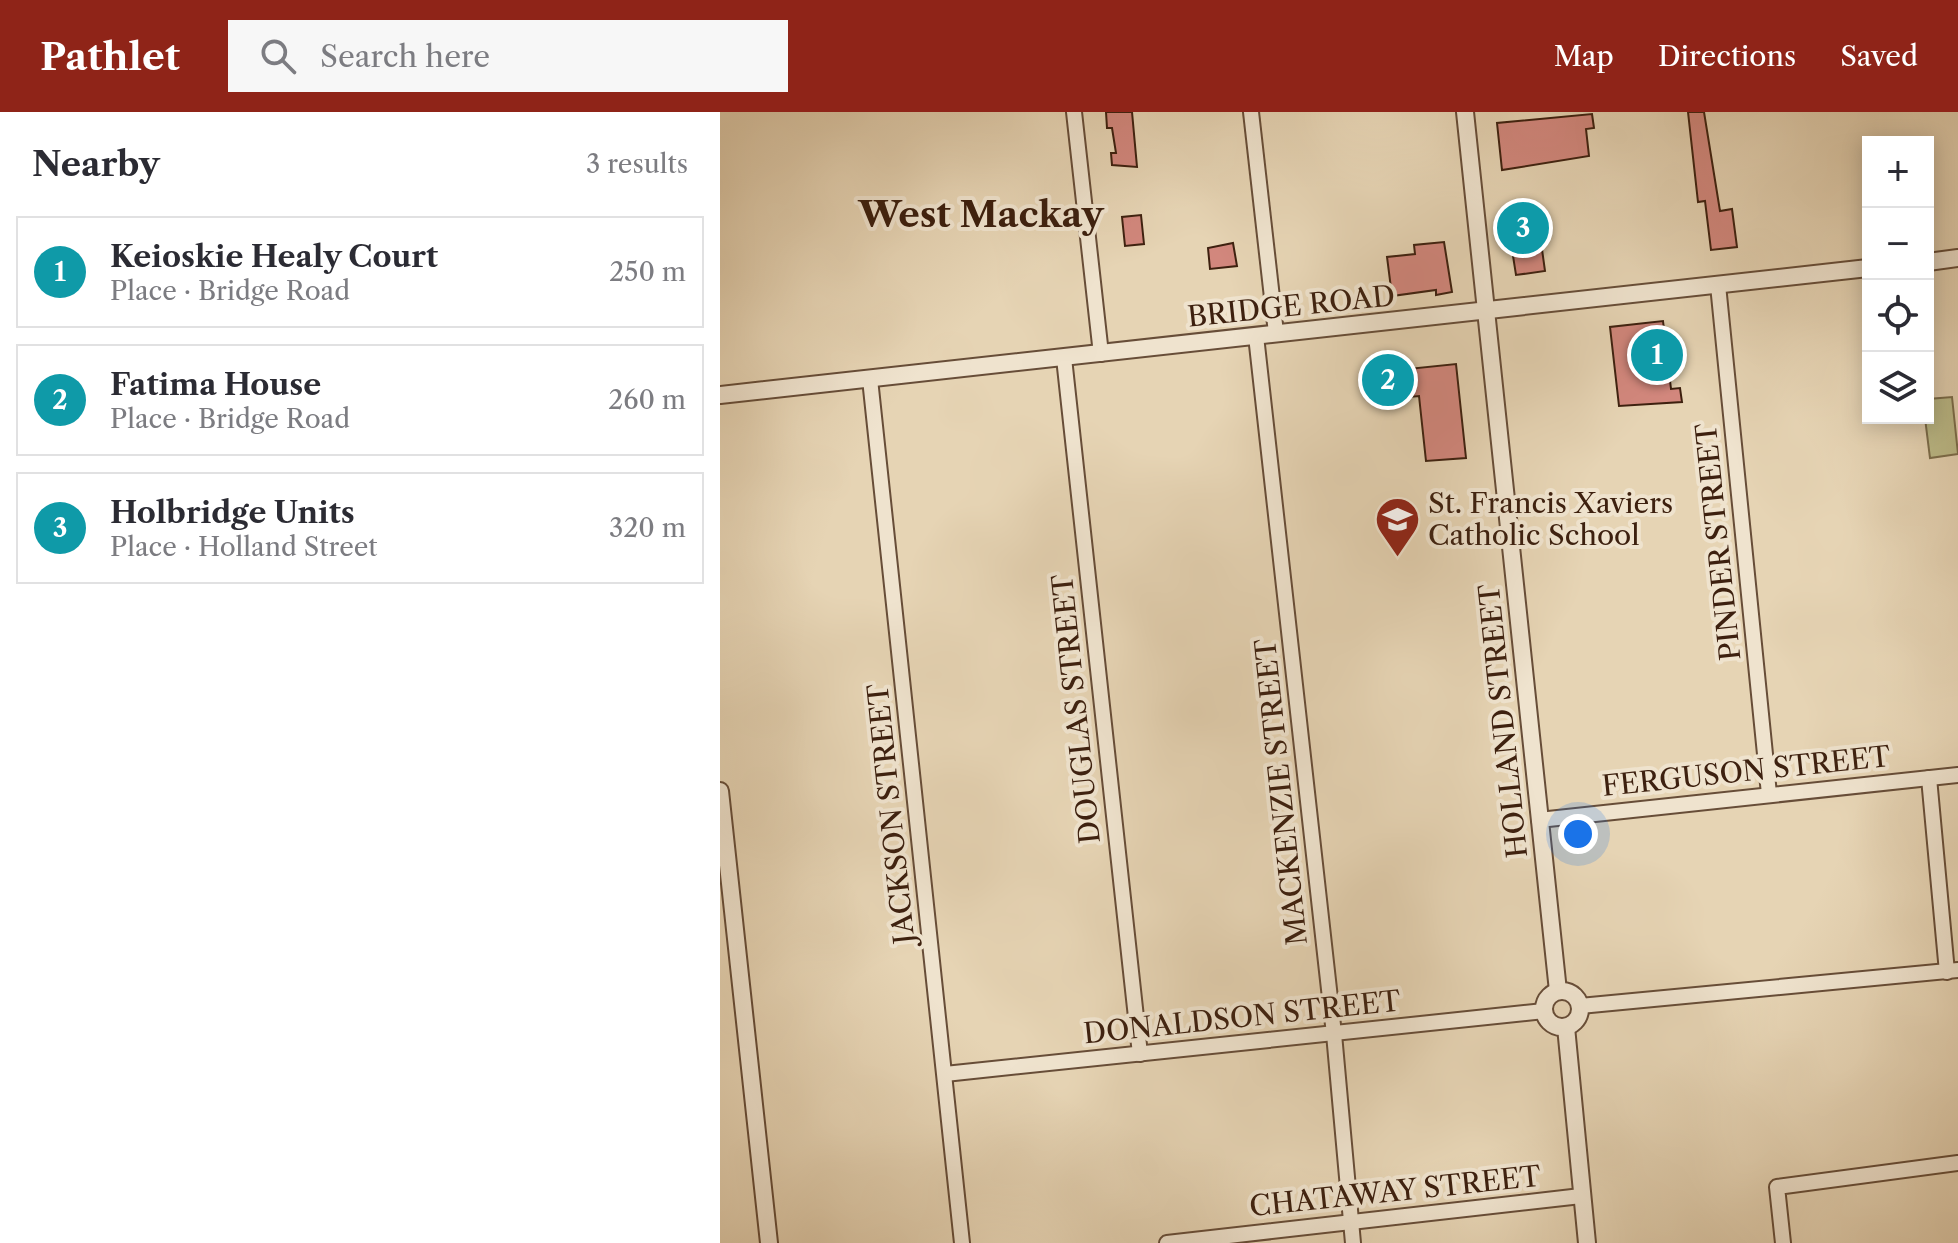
<!DOCTYPE html>
<meta charset="utf-8">
<style>
body{margin:0;font-family:"Libre Caslon Text",serif;background:#f7f7f7;color:#2b2b33}
.controls{position:absolute;right:24px;top:24px;display:grid;overflow:hidden;border-radius:0px;box-shadow:0 4px 20px #0003}
.controls button{width:72px;height:72px;display:grid;place-items:center;padding:0;border:0;border-bottom:2px solid #e1e1e2;background:#fff;color:#2b2b33;font:40px sans-serif}
.you{position:absolute;left:858px;top:722px;width:28px;height:28px;margin:-20px;border:6px solid #fff;border-radius:50%;background:#1a73e8;box-shadow:0 0 0 12px #1a73e833}
.badge{display:grid;place-items:center;width:52px;height:52px;border-radius:50%;background:#8f2418;color:#fff;font-size:26px;font-weight:700}
.pin{position:absolute;translate:-50% -50%;border:4px solid #fff;box-shadow:0 2px 8px #0006}
.list{margin:0;padding:0;list-style:none}
h2{display:flex;justify-content:space-between;align-items:center;height:104px;margin:0;padding:0 32px;font-size:34px}
h2 small{font-size:26px;font-weight:400;color:#7c7c81}
.list li{display:grid;grid-template-columns:52px 1fr auto;gap:24px;align-items:center;box-sizing:border-box;height:112px;margin:0 16px 16px;padding:0 16px;border:2px solid #e1e1e2;border-radius:0px}
.list b{display:block;font-size:30px;white-space:nowrap}
.list p{margin:0;font-size:26px;white-space:nowrap;color:#7c7c81}
.list em{font-size:26px;font-style:normal;color:#7c7c81}
.icon{flex:none;width:44px;height:44px;fill:none;stroke:currentColor;stroke-width:2;stroke-linecap:round;stroke-linejoin:round}
.map{position:relative;flex:none;width:1238px;height:1131px;overflow:hidden}
header{display:flex;align-items:center;gap:48px;box-sizing:border-box;height:112px;padding:0 40px;background:#8f2418;color:#fff}
header strong{font-size:38px}
nav{display:flex;gap:44px;margin-inline-start:auto;font-size:28px}
.search{width:560px;height:72px;background:#f7f7f7;display:flex;align-items:center;gap:20px;box-sizing:border-box;padding:0 28px;border-radius:0px;color:#7c7c81;font-size:30px}
main{display:flex}
aside{flex:1;background:#fff}
.map>svg:first-child{display:block}
.green{fill:#bcbb89;stroke:#7c6e4c;stroke-width:2}
.building{fill:#d2877d;stroke:#3d200f;stroke-width:2}
.lines{fill:none;stroke-linecap:round;stroke-linejoin:round}
.minor-casing{stroke:#674d38;stroke-width:18}
.tertiary-casing{stroke:#674d38;stroke-width:20}
.minor{stroke:#efe3ce;stroke-width:14}
.tertiary{stroke:#efe3ce;stroke-width:16}
.labels{text-anchor:middle;dominant-baseline:central;stroke-width:8;stroke-linejoin:round;paint-order:stroke}
.street-label{font-size:28px;fill:#3d200f;stroke:#efe3ce}
.poi-label{font-size:28px;fill:#3d200f;stroke:#efe3ce;text-anchor:start}
.district-label{font-size:36px;font-weight:bold;fill:#3d200f;stroke:#efe3ce}
</style>
<header>
<strong>Pathlet</strong>
<div class="search"><svg class="icon" aria-label="search" viewBox="0 0 24 24"><circle cx="10" cy="10" r="6"/><path d="M15 15l6 6"/></svg>Search here</div>
<nav><a>Map</a><a>Directions</a><a>Saved</a></nav>
</header>
<main>
<aside>
<h2>Nearby<small>3 results</small></h2>
<ul class="list">
<li><span class="badge" style="background:#0f9aa8">1</span><div><b>Keioskie Healy Court</b><p>Place · Bridge Road</p></div><em>250 m</em></li>
<li><span class="badge" style="background:#0f9aa8">2</span><div><b>Fatima House</b><p>Place · Bridge Road</p></div><em>260 m</em></li>
<li><span class="badge" style="background:#0f9aa8">3</span><div><b>Holbridge Units</b><p>Place · Holland Street</p></div><em>320 m</em></li>
</ul>
</aside>
<div class="map">
<svg width="1238" height="1131" viewBox="0 0 1238 1131">
<rect width="100%" height="100%" fill="#e6d4b4"/>
<filter id="stains"><feTurbulence type="fractalNoise" baseFrequency=".0025" numOctaves="4"/><feColorMatrix values="0 0 0 0 .2 0 0 0 0 .09 0 0 0 0 .02 0 0 0 .5 -.17"/></filter>
<radialGradient id="worn" r=".72"><stop offset=".6" stop-color="#630" stop-opacity="0"/><stop offset="1" stop-color="#630" stop-opacity=".3"/></radialGradient>
<path class="green" d="M1232,285L1238,342L1210,346L1205,306L1208,287Z"/>
<g class="building">
<path d="M386,0H412L417,55L392,53L391,41H396L392,16H387Z"/>
<path d="M968,0H984L1000,99L1012,97L1017,135L991,138L985,89L978,90Z"/>
<path d="M872,2L874,16L866,17L869,44L782,58L777,11Z"/>
<path d="M816,94L825,159L796,163L786,99Z"/>
<path d="M421,103L424,132L405,134L402,105Z"/>
<path d="M724,130L732,180L716,183V178L672,184L667,145L695,142L694,133Z"/>
<path d="M513,131L517,154L490,157L488,136Z"/>
<path d="M943,209L951,277L960,276L962,290L899,294L890,215Z"/>
<path d="M678,249L679,258L736,252L746,346L706,349L699,284L657,288L654,251Z"/>
</g>
<g class="lines">
<defs>
<g id="minor">
<path d="M354,0L381,242"/>
<path d="M531,0L556,221"/>
<path d="M998,173L1049,682"/>
<path d="M536,224L614,922L633,1131"/>
<path d="M344,246L420,942"/>
<path d="M150,267L242,1131"/>
<path d="M1209,666L1227,860"/>
<path d="M819,708L1238,663"/>
<path d="M860,894L1238,858"/>
<path d="M225,962L824,899"/>
<path d="M447,1131L861,1084"/>
<path d="M1063,1131L1057,1075L1238,1051"/>
</g>
<g id="tertiary">
<path d="M745,0L838,879"/>
<path d="M1208,150L1238,146"/>
<path d="M0,283L1148,156"/>
<path d="M0,679L49,1131"/>
<circle cx="842" cy="897" r="18"/>
<path d="M846,915L867,1131"/>
</g>
</defs>
<use href="#minor" class="minor-casing"/>
<use href="#tertiary" class="tertiary-casing"/>
<use href="#minor" class="minor"/>
<use href="#tertiary" class="tertiary"/>
</g>
<defs>
<symbol id="school-pin" viewBox="-11 -11 22 30"><path d="M0 17L-7.5 6A9.5 9.5 0 1 1 7.5 6Z" fill="#8f2418" stroke="#efe3ce"/><path d="M0-5L7-2L0 1L-7-2ZM-4 1L0 2.5L4 1V4Q0 6-4 4Z" fill="#fff"/></symbol>
</defs>
<g fill-rule="evenodd">
<use href="#school-pin" x="652" y="382" width="51" height="69"/>
</g>
<g class="labels">
<g class="street-label">
<text transform="translate(571 194) rotate(-6)">BRIDGE ROAD</text>
<text transform="translate(998 430) rotate(-96)">PINDER STREET</text>
<text transform="translate(356 597) rotate(-96)">DOUGLAS STREET</text>
<text transform="translate(783 609) rotate(-96)">HOLLAND STREET</text>
<text transform="translate(1026 659) rotate(-6)">FERGUSON STREET</text>
<text transform="translate(561 680) rotate(-96)">MACKENZIE STREET</text>
<text transform="translate(171 702) rotate(-96)">JACKSON STREET</text>
<text transform="translate(522 905) rotate(-6)">DONALDSON STREET</text>
<text transform="translate(675 1079) rotate(-6)">CHATAWAY STREET</text>
</g>
<g class="poi-label">
<text x="708" y="391">St. Francis Xaviers<tspan x="708" dy="32">Catholic School</tspan></text>
</g>
<g class="district-label">
<text x="261" y="102">West Mackay</text>
</g>
</g>
<rect width="100%" height="100%" filter="url(#stains)"/>
<rect width="100%" height="100%" fill="url(#worn)"/>
</svg>
<div class="controls">
<button>+</button>
<button>−</button>
<button><svg class="icon" aria-label="locate" viewBox="0 0 24 24"><circle cx="12" cy="12" r="6"/><path d="M12 2v4M12 18v4M2 12h4M18 12h4"/></svg></button>
<button><svg class="icon" aria-label="layers" viewBox="0 0 24 24"><path d="M12 4l9 5-9 5-9-5zM3 14l9 5 9-5"/></svg></button>
</div>
<div class="you"></div>
<div class="pin badge" style="left:937px;top:243px;background:#0f9aa8">1</div>
<div class="pin badge" style="left:668px;top:268px;background:#0f9aa8">2</div>
<div class="pin badge" style="left:803px;top:116px;background:#0f9aa8">3</div>
</div>
</main>
